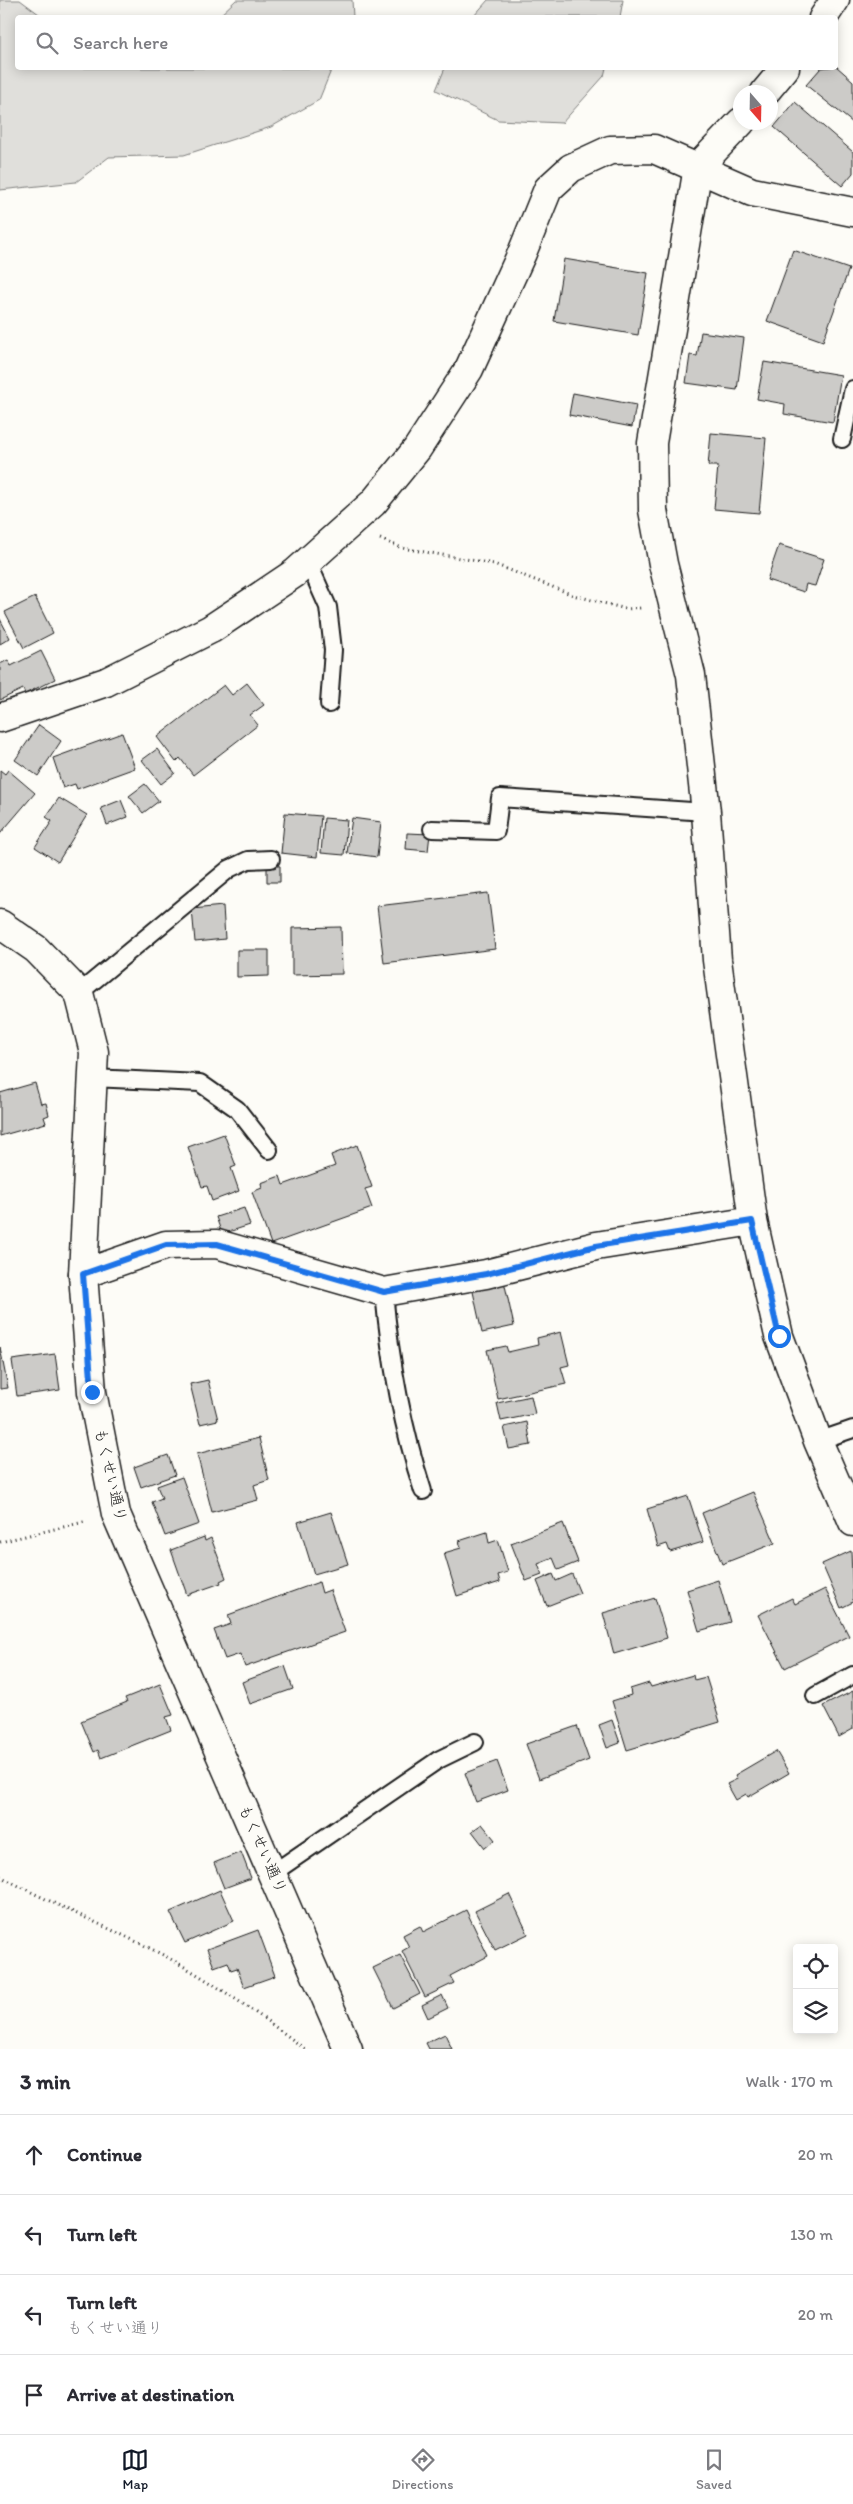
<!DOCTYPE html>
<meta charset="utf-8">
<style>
body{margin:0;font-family:Itim,"Klee One",sans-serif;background:#f2f2f3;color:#2b2b33}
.controls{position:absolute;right:15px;bottom:15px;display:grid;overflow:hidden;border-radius:5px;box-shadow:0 2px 12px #0003}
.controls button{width:45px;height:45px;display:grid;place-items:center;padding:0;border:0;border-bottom:1px solid #e1e1e2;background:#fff;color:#2b2b33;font:25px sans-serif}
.compass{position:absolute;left:733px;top:85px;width:45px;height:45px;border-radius:50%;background:#fff;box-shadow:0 2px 12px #0003;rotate:160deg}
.stop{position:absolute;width:15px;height:15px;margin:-11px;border:4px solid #1a73e8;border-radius:50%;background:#fff}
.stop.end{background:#1a73e8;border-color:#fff;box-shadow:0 1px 5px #0008}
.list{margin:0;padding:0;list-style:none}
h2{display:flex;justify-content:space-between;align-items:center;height:65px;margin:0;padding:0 20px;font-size:21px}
h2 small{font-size:16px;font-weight:400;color:#7c7c81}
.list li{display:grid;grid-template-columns:32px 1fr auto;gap:15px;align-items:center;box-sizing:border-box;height:80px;padding:0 20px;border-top:1px solid #e1e1e2}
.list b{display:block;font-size:19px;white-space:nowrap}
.list p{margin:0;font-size:16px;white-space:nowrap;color:#7c7c81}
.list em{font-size:16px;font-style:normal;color:#7c7c81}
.icon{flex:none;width:28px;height:28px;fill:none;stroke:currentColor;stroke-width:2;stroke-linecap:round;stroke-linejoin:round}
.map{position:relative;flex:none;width:853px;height:2049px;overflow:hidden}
.search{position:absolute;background:#fff;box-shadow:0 2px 12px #0003;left:15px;right:15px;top:15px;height:55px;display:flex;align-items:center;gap:12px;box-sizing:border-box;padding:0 18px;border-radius:5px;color:#7c7c81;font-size:19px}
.sheet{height:385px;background:#fff}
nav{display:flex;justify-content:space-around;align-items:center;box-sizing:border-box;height:70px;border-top:1px solid #e1e1e2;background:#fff;font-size:14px;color:#7c7c81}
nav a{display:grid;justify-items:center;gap:2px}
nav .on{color:#111827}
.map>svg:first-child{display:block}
.green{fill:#e0dfdb;stroke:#7e7e7c}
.building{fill:#cccbc8;stroke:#1c1c1c}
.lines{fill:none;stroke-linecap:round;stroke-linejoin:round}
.service-casing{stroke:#1c1c1c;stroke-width:20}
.minor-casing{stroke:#1c1c1c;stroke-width:31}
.tertiary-casing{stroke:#1c1c1c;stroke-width:31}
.path{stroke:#1c1c1c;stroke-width:3;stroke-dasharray:1 4;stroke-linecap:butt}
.service{stroke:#fdfcf7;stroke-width:16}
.minor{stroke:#fdfcf7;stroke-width:28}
.tertiary{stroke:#fdfcf7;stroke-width:28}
.route{stroke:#1a73e8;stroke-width:6}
.labels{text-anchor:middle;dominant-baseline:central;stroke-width:4.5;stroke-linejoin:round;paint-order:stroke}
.street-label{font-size:16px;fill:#1c1c1c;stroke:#fdfcf7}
</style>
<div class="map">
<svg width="853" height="2049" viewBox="0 0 853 2049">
<rect width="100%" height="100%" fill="#fdfcf7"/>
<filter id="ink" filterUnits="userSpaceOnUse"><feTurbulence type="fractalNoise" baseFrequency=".02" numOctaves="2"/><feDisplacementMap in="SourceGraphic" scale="10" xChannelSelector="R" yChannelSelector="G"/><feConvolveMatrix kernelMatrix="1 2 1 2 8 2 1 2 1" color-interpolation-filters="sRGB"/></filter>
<g filter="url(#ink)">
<g class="green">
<path d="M0,0H20L43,17L18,18V68H332L319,100L271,127L184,155L109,157L76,182L0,190Z"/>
<path d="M236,0H352L353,17H218Z"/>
<path d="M488,0H623L620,17H473Z"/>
<path d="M445,68H606L604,76L562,123L498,120L436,90Z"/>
</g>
<g class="building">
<path d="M836,66L853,81V123L806,85L821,68Z"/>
<path d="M795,102L853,152V173L842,186L774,127Z"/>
<path d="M793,250L849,269L823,341L767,321Z"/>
<path d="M564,259L648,273L638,335L554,321Z"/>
<path d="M701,332L744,338L737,390L686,383L690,355L697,356Z"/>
<path d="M764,362L841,375L833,422L784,414L785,404L757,399Z"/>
<path d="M573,393L636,405L632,427L569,415Z"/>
<path d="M711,433L766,438L759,513L714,509L718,466H708Z"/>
<path d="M779,545L824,559L815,586L806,584L804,592L767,580Z"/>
<path d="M35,597L53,633L24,648L5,612Z"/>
<path d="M0,619L10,638L0,644Z"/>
<path d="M41,651L55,679L25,694L23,689L0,700V664L8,660L11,666Z"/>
<path d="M247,683L264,705L250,715L258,725L193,775L180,758L176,762L157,737L224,685L232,695Z"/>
<path d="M39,725L61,741L38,776L15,760Z"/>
<path d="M122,733L135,768L77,789L75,784L63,788L53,758Z"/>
<path d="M157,749L175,773L161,784L142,760Z"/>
<path d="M0,770L5,774L8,770L35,793L0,834Z"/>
<path d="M145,784L159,801L143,813L129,796Z"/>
<path d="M59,798L87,815L58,862L35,847L52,821L46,817Z"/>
<path d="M121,800L128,817L107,825L101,808Z"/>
<path d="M285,813L321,816L317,857L281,853Z"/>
<path d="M324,818L347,820L344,855L321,853Z"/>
<path d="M352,818L381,822L377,857L347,853Z"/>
<path d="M407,833L430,834L428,851L406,849Z"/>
<path d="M267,865L280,866V882H267Z"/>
<path d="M488,893L495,949L384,963L377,906Z"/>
<path d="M223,906L225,939L195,942L192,909Z"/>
<path d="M341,927L342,974L292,975V928Z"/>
<path d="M237,950H269V976L237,977Z"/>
<path d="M35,1083L41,1104L46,1103L49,1115L44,1117L46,1123L0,1136V1093Z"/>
<path d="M224,1134L236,1166L231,1168L239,1191L212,1201L207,1186L202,1187L188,1147Z"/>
<path d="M357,1145L372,1187L365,1189L372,1208L271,1244L252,1192L262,1188L261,1183L280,1176L283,1185L335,1166L331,1155Z"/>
<path d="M244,1208L250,1225L222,1234L216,1217Z"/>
<path d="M504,1281L514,1326L482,1333L472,1287Z"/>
<path d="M561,1332L569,1365L561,1367L566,1384L498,1399L487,1350L506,1346L508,1352L538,1345L537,1338Z"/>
<path d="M0,1347L8,1388L0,1389Z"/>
<path d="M55,1354L60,1390L17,1396L12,1360Z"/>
<path d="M208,1380L218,1420L200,1424L190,1384Z"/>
<path d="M531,1396L535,1414L501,1421L497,1403Z"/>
<path d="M527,1422L531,1445L509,1449L504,1427Z"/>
<path d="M259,1438L269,1480L254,1485L258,1500L212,1512L197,1454Z"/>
<path d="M168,1455L175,1475L141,1487L134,1467Z"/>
<path d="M182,1477L199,1524L165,1536L152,1502L162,1498L157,1486Z"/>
<path d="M753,1492L775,1543L722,1564L702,1513Z"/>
<path d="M688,1496L703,1542L670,1552L667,1544L658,1547L647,1509Z"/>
<path d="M331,1512L348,1564L314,1574L298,1522Z"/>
<path d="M563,1523L578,1562L558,1570L553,1558L538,1564L542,1575L526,1581L511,1543Z"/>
<path d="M487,1532L489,1543L498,1540L508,1572L498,1575L500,1582L457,1596L444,1553L461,1548L459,1541Z"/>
<path d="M204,1537L205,1541L211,1538L226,1578L220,1581L221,1583L187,1595L171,1550Z"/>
<path d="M851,1551L853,1602L841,1608L822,1564Z"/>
<path d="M553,1574L556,1581L572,1574L580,1593L547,1606L537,1581Z"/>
<path d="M718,1580L730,1622L699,1631L687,1590Z"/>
<path d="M319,1582L322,1593L330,1590L345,1632L245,1667L240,1654L225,1659L214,1630L231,1624L228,1615Z"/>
<path d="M825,1589L849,1636L785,1668L758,1615L792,1598L795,1604Z"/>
<path d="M655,1598L667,1638L614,1654L603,1613Z"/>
<path d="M285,1666L293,1689L250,1704L242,1682Z"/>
<path d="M693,1675L694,1680L706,1677L720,1722L627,1750L612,1701L631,1695L630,1689L649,1683L651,1687Z"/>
<path d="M160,1684L173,1715L166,1717L171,1730L101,1758L98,1750L94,1752L81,1721L127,1702L125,1698Z"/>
<path d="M853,1691V1729L839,1737L823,1706Z"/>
<path d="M612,1720L620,1743L607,1748L599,1725Z"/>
<path d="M577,1726L589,1760L539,1779L526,1744Z"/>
<path d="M776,1751L789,1773L748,1797L746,1794L736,1800L727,1784L737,1779L735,1775Z"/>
<path d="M497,1761L508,1790L476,1802L465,1773Z"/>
<path d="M482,1824L495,1840L485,1848L472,1831Z"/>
<path d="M241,1852L251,1878L224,1888L214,1863Z"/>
<path d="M220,1890L234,1921L185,1943L170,1912Z"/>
<path d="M509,1894L528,1934L495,1950L475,1911Z"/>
<path d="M466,1910L488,1956L450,1976L454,1983L425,1997L402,1951L409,1947L403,1935L420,1926L423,1932Z"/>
<path d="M258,1930L275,1976L244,1987L237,1968L231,1970L228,1962L214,1967L207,1949Z"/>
<path d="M400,1955L420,1994L393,2008L373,1968Z"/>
<path d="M442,1995L448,2008L428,2018L422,2005Z"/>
<path d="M445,2034L452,2049H429L426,2043Z"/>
</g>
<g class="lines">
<defs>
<g id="service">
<path d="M842,439L853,389"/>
<path d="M308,562L328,607L333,650L329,704"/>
<path d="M432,829L496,831L500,798L706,812"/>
<path d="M79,993L229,869L248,860L271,859"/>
<path d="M92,1078L200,1083L237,1109L269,1150"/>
<path d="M384,1292C390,1360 402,1426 423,1491"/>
<path d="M818,1441L853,1429"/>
<path d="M815,1696L853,1675"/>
<path d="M273,1873L438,1760L475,1742"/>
</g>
<g id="minor">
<path d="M823,18L835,0"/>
<path d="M765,92L785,68"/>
<path d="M741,122L698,167L652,443L653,510L663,564L691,675L706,812L717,960L753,1221L779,1336L818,1441L853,1522"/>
<path d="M0,718L106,682L211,629L295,573L373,503L417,449L469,369L522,253L548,189L571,168L610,150L654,149L752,192L853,212"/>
<path d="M83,1274L166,1245L217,1244L384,1292L486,1274L596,1246L753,1221"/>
</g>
<path id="tertiary" d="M0,924L36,949L79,993L94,1052L83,1274L92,1392L116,1514L348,2049"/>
</defs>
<use href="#service" class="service-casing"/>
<use href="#minor" class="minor-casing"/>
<use href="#tertiary" class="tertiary-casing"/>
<g class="path">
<path d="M380,539L402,548L494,564L573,595L626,609L641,608"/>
<path d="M0,1542L84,1522"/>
<path d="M0,1876C54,1905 111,1928 165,1956C215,1983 260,2015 305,2049"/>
</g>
<use href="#service" class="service"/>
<use href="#minor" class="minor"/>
<use href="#tertiary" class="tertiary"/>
</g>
</g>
<g class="lines" filter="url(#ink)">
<path class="route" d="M92,1392L83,1274L166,1245L217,1244L384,1292L486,1274L596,1246L752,1221L779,1336"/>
</g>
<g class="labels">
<g class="street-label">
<text transform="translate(111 1475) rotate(77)">もくせい通り</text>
<text transform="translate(263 1849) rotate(66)">もくせい通り</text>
</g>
</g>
</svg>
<div class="controls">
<button><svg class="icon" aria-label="locate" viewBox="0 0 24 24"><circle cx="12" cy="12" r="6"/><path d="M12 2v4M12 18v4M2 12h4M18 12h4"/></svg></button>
<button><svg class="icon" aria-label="layers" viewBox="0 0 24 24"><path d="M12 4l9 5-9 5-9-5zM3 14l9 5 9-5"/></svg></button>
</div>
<svg class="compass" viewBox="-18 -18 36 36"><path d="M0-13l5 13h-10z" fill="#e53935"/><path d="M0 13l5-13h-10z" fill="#7c7c81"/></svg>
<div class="stop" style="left:779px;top:1336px"></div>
<div class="stop end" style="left:92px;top:1392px"></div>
<div class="search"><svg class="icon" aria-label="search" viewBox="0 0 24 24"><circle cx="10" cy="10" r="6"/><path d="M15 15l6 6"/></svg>Search here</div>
</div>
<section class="sheet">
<h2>3 min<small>Walk · 170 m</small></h2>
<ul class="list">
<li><svg class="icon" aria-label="ahead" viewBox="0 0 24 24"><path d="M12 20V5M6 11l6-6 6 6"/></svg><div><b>Continue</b></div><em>20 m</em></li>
<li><svg class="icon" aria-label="left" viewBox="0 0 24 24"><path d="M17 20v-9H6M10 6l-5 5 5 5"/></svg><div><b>Turn left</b></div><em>130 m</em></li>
<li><svg class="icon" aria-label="left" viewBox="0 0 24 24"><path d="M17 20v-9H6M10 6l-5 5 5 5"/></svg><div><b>Turn left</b><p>もくせい通り</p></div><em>20 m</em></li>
<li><svg class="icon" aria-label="arrive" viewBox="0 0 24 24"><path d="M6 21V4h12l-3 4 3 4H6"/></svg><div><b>Arrive at destination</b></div></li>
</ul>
</section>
<nav>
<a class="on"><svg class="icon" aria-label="map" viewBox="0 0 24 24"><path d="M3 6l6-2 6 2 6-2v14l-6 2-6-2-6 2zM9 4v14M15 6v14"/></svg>Map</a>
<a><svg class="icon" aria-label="directions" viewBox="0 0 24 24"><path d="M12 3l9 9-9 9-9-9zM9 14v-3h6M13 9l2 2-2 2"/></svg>Directions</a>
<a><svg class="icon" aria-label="saved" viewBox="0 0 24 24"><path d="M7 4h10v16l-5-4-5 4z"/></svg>Saved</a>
</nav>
